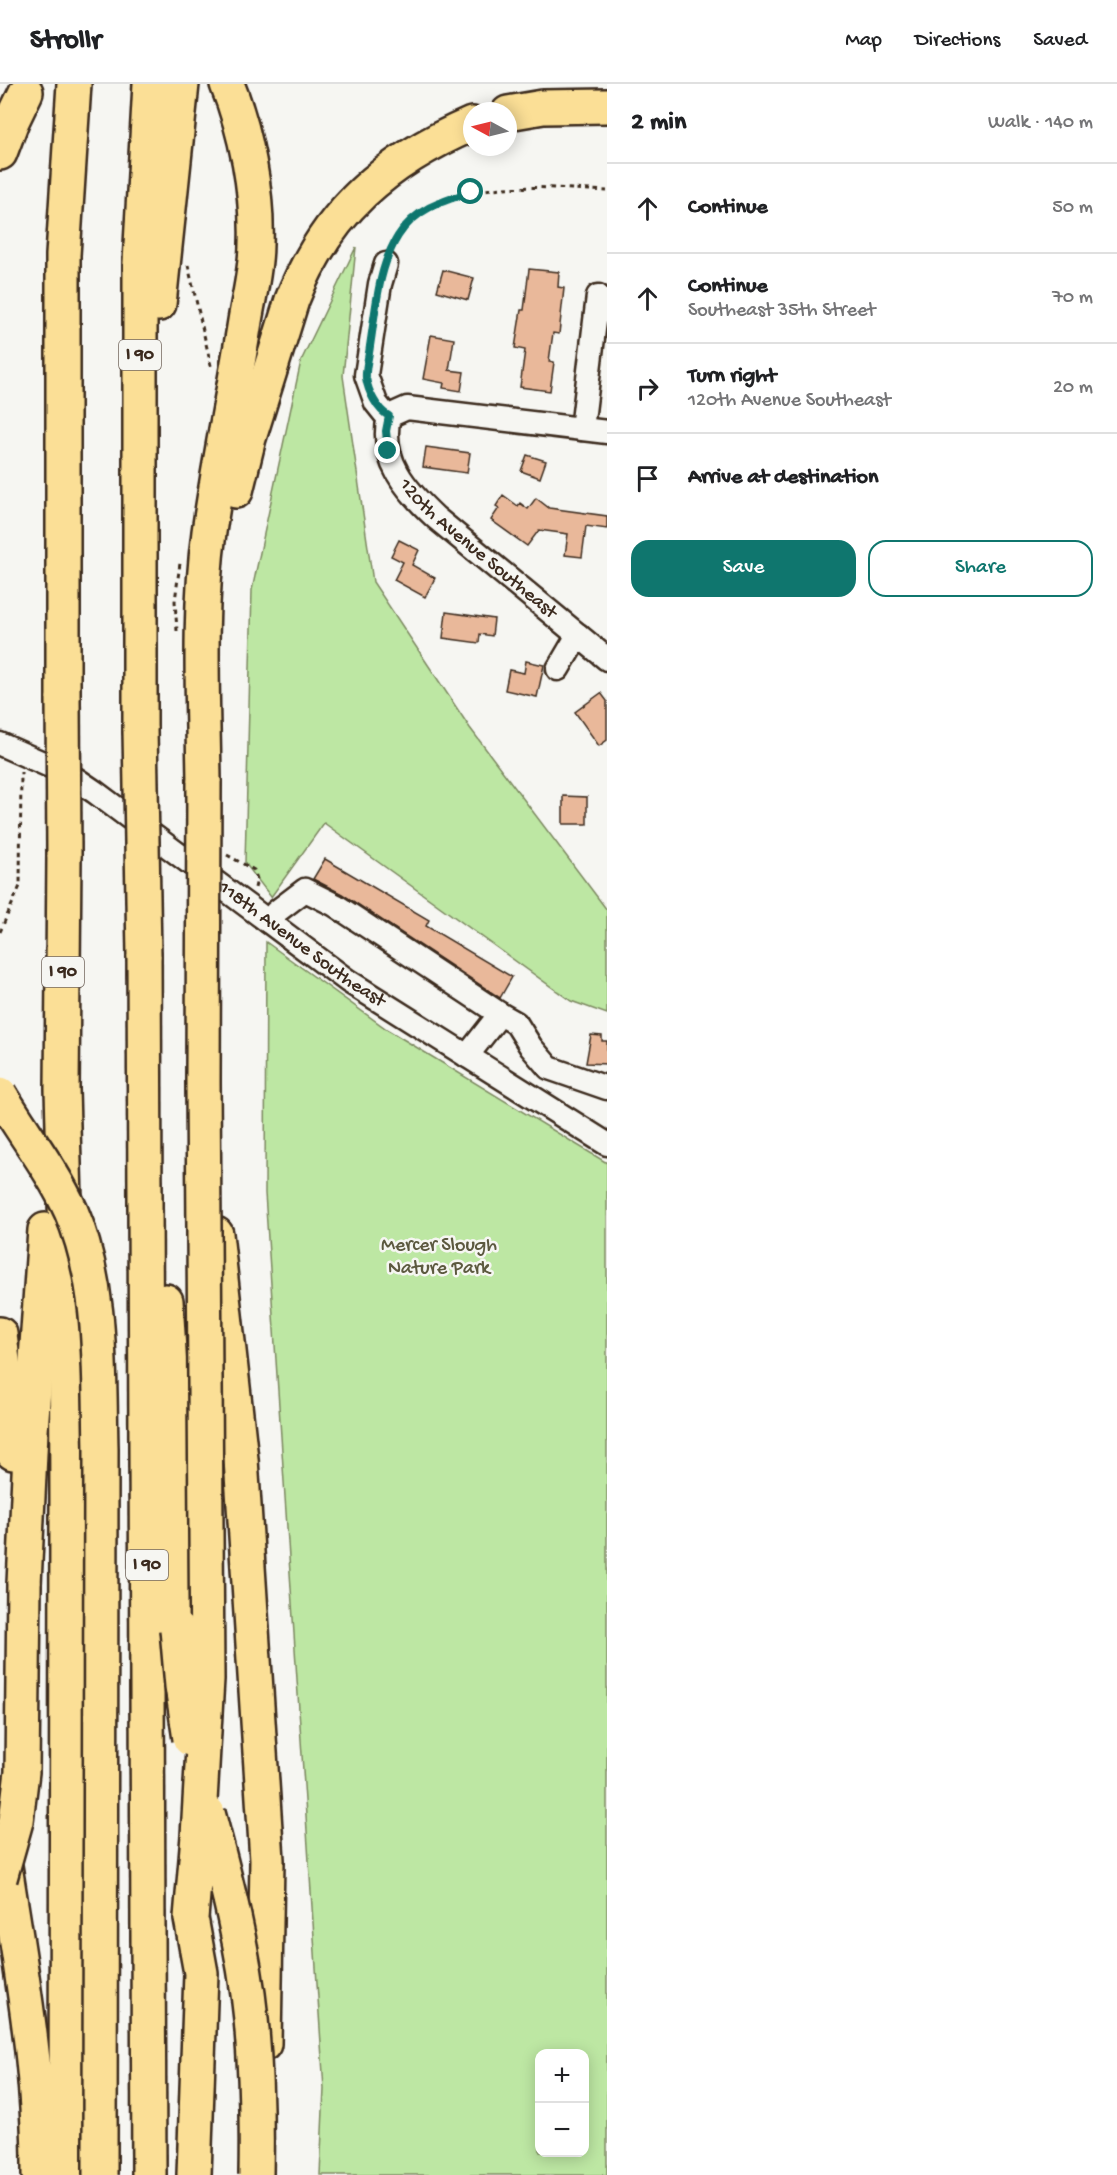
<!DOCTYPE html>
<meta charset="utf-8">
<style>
body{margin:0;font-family:"Gochi Hand",sans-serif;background:#f2f2f2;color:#202124}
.controls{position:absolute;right:18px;bottom:18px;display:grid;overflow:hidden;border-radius:12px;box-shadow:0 3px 15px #0003}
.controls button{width:54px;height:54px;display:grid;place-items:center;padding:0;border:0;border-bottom:2px solid #e0e0e0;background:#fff;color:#202124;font:30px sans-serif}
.compass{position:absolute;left:463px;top:18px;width:54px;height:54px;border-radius:50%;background:#fff;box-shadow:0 3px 15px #0003;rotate:277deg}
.stop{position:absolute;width:18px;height:18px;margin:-14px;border:4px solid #0f766e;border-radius:50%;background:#fff}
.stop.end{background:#0f766e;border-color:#fff;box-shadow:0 2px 6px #0008}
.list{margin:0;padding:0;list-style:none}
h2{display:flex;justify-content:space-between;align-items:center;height:78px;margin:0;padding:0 24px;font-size:26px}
h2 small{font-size:20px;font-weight:400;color:#757577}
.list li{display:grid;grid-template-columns:39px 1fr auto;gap:18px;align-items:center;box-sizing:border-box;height:90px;padding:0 24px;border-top:2px solid #e0e0e0}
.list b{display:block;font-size:22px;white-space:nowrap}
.list p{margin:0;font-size:20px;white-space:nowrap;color:#757577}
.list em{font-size:20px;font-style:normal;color:#757577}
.actions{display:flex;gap:12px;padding:18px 24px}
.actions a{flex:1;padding:14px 0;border:2px solid #0f766e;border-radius:18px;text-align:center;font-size:21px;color:#0f766e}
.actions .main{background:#0f766e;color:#fff}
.icon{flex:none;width:33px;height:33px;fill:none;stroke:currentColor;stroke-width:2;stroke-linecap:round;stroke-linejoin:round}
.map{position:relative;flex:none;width:607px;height:2091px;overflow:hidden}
header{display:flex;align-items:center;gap:36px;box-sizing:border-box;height:84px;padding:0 30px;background:#fff;border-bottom:2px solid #e0e0e0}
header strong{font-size:28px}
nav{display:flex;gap:33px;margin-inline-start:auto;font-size:21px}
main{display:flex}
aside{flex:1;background:#fff}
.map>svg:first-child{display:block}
.green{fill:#bde7a3;stroke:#7c8860;stroke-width:1.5;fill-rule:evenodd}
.building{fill:#e9b89a;stroke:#3b2a1e;stroke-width:1.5}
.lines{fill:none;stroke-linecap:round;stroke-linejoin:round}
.minor-casing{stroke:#3b2a1e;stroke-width:27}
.highway-casing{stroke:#3b2a1e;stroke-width:38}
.path{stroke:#3b2a1e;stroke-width:3;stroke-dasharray:4.5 4.5;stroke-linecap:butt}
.minor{stroke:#f6f6f2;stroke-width:22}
.highway{stroke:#fbdf96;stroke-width:33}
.highway-bridge-casing{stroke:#3b2a1e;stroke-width:38;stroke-linecap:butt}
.highway-bridge{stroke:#fbdf96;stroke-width:33}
.route{stroke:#0f766e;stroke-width:8}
.labels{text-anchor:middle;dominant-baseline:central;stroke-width:5;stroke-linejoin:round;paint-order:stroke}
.shield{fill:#f6f6f2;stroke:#73675e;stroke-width:1.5}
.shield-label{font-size:18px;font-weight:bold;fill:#3b2a1e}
.street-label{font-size:20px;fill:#3b2a1e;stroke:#f6f6f2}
.park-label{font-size:20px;fill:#5c593f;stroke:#f6f6f2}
</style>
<header>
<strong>Strollr</strong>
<nav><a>Map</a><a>Directions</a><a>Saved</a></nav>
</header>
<main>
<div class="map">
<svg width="607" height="2091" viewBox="0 0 607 2091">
<rect width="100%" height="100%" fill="#f6f6f2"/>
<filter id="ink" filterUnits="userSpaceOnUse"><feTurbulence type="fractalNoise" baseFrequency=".0167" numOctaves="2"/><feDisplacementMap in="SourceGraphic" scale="12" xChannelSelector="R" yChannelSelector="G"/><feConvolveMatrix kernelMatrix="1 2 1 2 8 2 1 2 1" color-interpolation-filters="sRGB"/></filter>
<g filter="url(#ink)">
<g class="green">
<path d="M356,163L343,292L373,498L470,644L607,826V930L571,917L324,739L271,813L245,779L252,506L301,277Z"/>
<path d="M266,858L388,946L607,1079V2091H320L324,2005L265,1109ZM540,1970H584V2068H540Z"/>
</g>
<g class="building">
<path d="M529,185L559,188L558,203L564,204L559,250L553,249L549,277L554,278L550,307L520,303L525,266L515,264L521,226H524Z"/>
<path d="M443,186L474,194L468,216L437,207Z"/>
<path d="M431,251L454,255L449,286L464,288L461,307L443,304L444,299L423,295Z"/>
<path d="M426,363L470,369L467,389L423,383Z"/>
<path d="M527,371L546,377L540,394L521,387Z"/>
<path d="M503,411L518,422L520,419L528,425L536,414L549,424L607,432V445L586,442L582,473L565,471L568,450L539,446L527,462L491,436L499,424L496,422Z"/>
<path d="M399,456L419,466L412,481L435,494L425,513L394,496L403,478L391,472Z"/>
<path d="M446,528L494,535L492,552L480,550L479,559L443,554Z"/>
<path d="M526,577L544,581L537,613L505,606L509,586L524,589Z"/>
<path d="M601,609L607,617V656L599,662L575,628Z"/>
<path d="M563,712L587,713V740H563Z"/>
<path d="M325,775L429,836L426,842L512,893L500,914L342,810L313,795Z"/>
<path d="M591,951L602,952V957H607V980L586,979Z"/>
</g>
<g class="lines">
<defs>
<g id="minor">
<path d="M386,180L380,200L366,291L376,319L384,329L389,332"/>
<path id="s1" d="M389,332C379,376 406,406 436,434L607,575"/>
<path d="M389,332L407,324L607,348"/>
<path d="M582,345L598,212"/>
<path d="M558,585L578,551"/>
<path id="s2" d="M0,660L70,691L95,708L348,897L607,1060"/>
<path d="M269,838L276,828L305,806L335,821L500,930L467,972"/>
<path d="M500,930L516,939L531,963L549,984L607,1004"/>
</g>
<g id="highway">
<path d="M508,29L543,23L607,22"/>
<path d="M0,69L12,37L26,8"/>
<path d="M159,220L182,0"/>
<path d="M236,407L249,354L292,216C327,127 386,77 472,40"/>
<path d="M63,615V171L74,0"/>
<path d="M140,646V179L150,0"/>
<path d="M204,698C203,615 198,530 209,448C219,377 234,307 245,237C249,212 256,186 256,160C258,109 246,47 227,0"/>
<path d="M64,771L62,1005L66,1155L67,1418L66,2091"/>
<path d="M144,871L149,2091"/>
<path d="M216,1150L241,1375L267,1776L264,1960"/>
<path d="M166,1217L174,1349L177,1545"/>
<path d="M0,1250L13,1369"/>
<path d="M24,1500L31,1347L45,1146"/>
<path d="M2,1762C18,1871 40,1980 39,2091"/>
<path d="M191,1834L201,1889L194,2091"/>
</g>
</defs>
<use href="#minor" class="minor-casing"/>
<use href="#highway" class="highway-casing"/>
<g class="path">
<path d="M392,165C428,87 537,104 607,107"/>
<path d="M188,181L212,286"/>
<path d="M177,547L175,517L180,479"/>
<path d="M227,771L254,786L257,795L255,804"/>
<path d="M0,848L20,802L21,688"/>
</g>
<use href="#minor" class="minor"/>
<use href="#highway" class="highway"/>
<defs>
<g id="highway-bridge">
<path d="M63,615L64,771"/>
<path d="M140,646L144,871"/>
<path d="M0,1010C23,1049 52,1085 71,1127C103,1201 99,1287 101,1365L100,2091"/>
<path d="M177,1545L182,1602L190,1655"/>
<path d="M208,1729C226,1796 244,1865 251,1935C256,1987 257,2039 256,2091"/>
<path d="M0,1794L16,1737L22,1688L24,1500"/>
<path d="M191,1834L198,1752L207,1595L203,998L204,698"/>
</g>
</defs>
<use href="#highway-bridge" class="highway-bridge-casing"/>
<use href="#highway-bridge" class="highway-bridge"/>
</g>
</g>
<g class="lines" filter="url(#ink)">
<path class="route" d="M388,367L386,347L389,332C377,326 368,307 366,294C365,284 369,272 370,262C376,225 378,184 398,152C415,125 442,117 471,108"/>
</g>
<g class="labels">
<g class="shield">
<rect x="119" y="256" width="42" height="30" rx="4.5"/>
<rect x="42" y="873" width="42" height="30" rx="4.5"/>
<rect x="126" y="1466" width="42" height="30" rx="4.5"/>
</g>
<g class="shield-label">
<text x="140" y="271">I 90</text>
<text x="63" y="888">I 90</text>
<text x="147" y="1481">I 90</text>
</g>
<g class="street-label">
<text stroke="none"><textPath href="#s1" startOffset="170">120th Avenue Southeast</textPath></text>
<text stroke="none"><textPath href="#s2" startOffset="364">118th Avenue Southeast</textPath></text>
</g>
<g class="park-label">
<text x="439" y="1162">Mercer Slough<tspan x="439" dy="23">Nature Park</tspan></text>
</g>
</g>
</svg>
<div class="controls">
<button>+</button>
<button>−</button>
</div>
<svg class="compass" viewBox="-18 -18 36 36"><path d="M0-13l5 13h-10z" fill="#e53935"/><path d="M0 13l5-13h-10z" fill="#757577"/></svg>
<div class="stop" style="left:471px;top:108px"></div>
<div class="stop end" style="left:388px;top:367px"></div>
</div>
<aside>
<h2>2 min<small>Walk · 140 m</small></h2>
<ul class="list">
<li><svg class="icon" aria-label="ahead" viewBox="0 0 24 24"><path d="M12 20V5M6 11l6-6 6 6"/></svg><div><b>Continue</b></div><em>50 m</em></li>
<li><svg class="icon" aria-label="ahead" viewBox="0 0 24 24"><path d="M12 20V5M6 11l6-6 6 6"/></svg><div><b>Continue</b><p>Southeast 35th Street</p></div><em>70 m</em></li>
<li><svg class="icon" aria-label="right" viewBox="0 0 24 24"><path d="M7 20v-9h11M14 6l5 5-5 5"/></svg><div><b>Turn right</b><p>120th Avenue Southeast</p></div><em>20 m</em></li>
<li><svg class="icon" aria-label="arrive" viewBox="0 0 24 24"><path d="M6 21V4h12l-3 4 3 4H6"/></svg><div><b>Arrive at destination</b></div></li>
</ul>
<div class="actions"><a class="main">Save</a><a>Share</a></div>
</aside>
</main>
